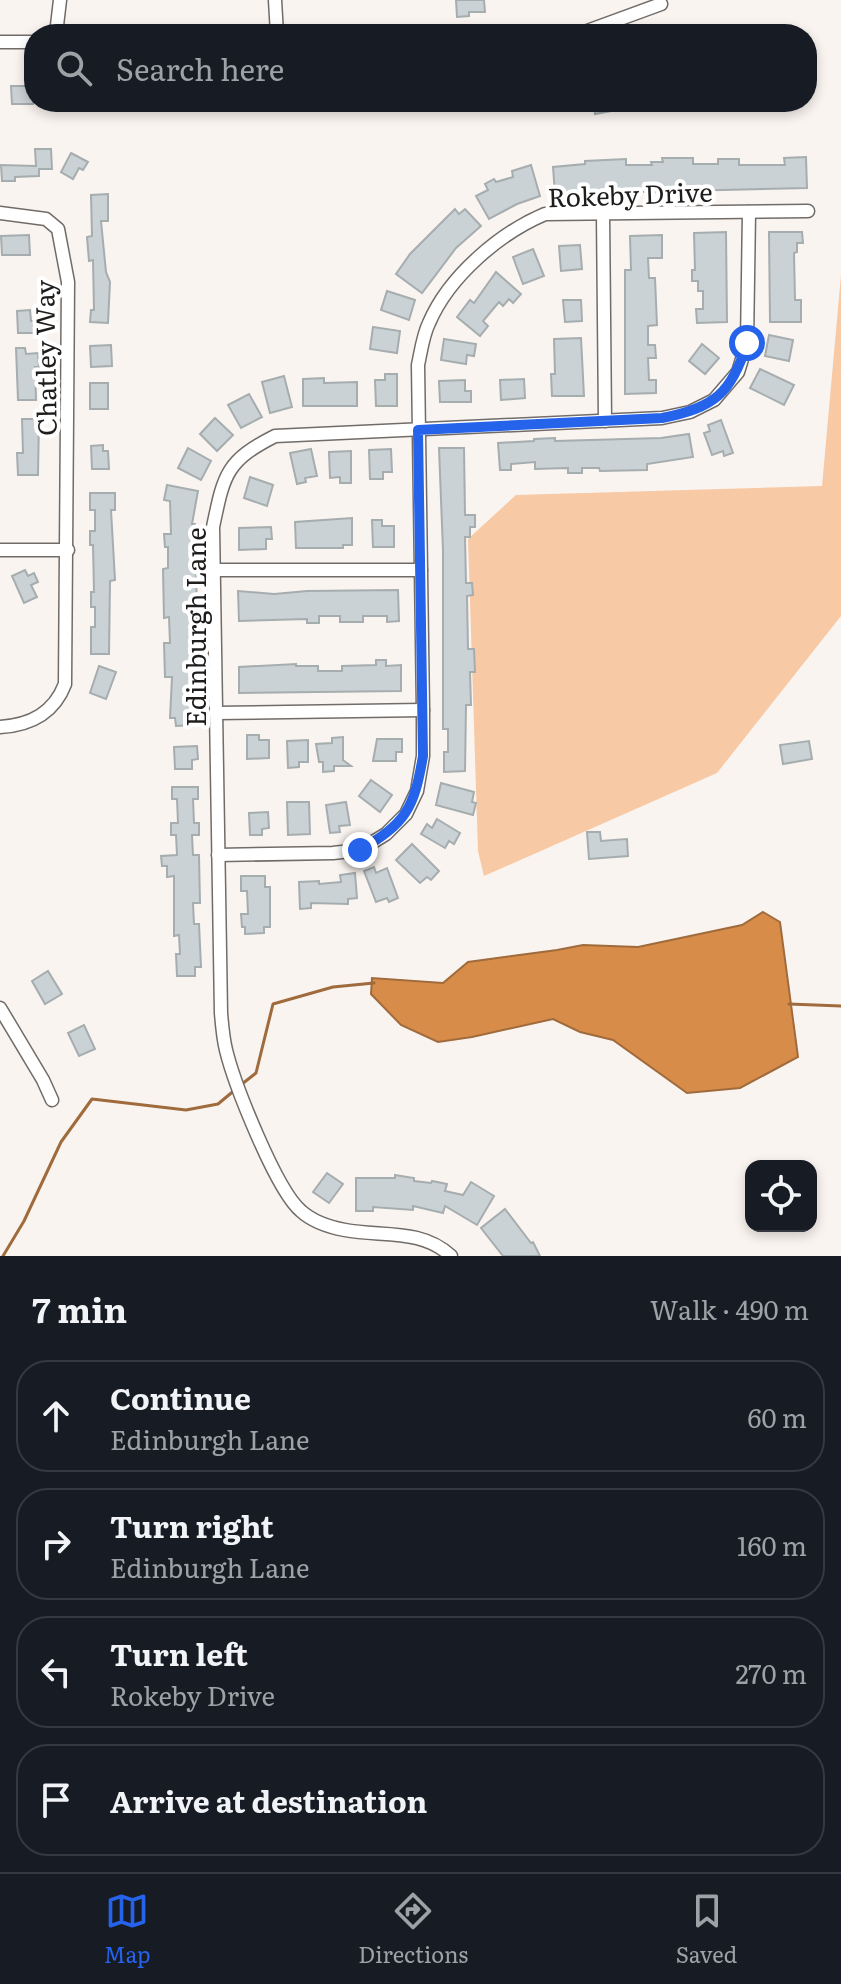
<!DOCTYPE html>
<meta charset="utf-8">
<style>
body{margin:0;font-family:Literata,serif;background:#20242c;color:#f1f3f6}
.controls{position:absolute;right:24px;bottom:24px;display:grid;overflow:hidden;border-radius:16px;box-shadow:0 4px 12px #0003}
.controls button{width:72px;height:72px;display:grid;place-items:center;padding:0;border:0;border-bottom:2px solid #363941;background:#171b24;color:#f1f3f6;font:40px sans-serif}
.stop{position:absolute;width:24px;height:24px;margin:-18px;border:6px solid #2563eb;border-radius:50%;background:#fff}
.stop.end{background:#2563eb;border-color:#fff;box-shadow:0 2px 8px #0008}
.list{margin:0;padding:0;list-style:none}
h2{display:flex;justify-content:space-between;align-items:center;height:104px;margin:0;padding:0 32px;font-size:34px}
h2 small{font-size:26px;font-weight:400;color:#9ea1a6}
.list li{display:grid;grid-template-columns:52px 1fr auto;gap:24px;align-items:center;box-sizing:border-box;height:112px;margin:0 16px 16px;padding:0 16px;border:2px solid #363941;border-radius:32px}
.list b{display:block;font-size:30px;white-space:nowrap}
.list p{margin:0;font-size:26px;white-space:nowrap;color:#9ea1a6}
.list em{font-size:26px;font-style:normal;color:#9ea1a6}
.icon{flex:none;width:44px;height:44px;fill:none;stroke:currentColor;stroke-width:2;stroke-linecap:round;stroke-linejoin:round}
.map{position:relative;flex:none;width:841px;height:1256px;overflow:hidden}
.search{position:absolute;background:#171b24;box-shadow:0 4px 12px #0003;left:24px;right:24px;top:24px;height:88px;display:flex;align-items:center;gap:20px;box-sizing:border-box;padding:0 28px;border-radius:32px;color:#9ea1a6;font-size:30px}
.sheet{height:616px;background:#171b24}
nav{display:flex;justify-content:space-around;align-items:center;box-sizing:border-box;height:112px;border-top:2px solid #363941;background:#171b24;font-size:22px;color:#9ea1a6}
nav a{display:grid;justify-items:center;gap:4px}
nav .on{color:#2563eb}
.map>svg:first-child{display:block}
.green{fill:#f7c9a5}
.water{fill:#d78c49;stroke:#a06b3c;stroke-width:2}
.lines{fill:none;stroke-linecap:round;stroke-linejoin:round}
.stream{stroke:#a06b3c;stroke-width:3}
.building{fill:#cbd2d5;stroke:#a5adaf;stroke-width:2}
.minor-casing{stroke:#716c68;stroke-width:15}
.minor{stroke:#fff;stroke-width:12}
.route{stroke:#2563eb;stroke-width:10}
.labels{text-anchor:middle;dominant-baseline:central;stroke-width:8;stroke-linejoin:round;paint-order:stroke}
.street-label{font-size:26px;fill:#1f1d1c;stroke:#fff}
</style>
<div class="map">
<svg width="841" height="1256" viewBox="0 0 841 1256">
<rect width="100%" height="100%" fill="#faf4f0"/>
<path class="green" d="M841,275V616L717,773L484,876L478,851L468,539L516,495L822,486Z"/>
<path class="water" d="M763,912L780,922L798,1057L740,1088L687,1093L613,1040L580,1032L553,1019L472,1037L438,1042L401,1025L371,994L372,978L443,983L468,962L557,950L583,945L638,947L742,925Z"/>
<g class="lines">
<g class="stream">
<path d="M789,1004L841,1006"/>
<path d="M242,1084L256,1073L273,1004L333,987L374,983"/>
<path d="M3,1256L24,1221L61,1142L92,1099L186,1110L218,1104L236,1089"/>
</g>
</g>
<g class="building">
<path d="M456,0H484L485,12H469V16L457,17Z"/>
<path d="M11,86H32L33,104H12Z"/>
<path d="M593,102H633V107L595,114Z"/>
<path d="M35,149H51L52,169H39V176L15,177V181H2L1,165L36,166Z"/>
<path d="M71,153L88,162L83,170L79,168L73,179L61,172Z"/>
<path d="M806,157L807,188L555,194L553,167L585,164V161L626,159V165H652L651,162H663L662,158H693V164H718V159H739V165H785L784,158Z"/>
<path d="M531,165L540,196L517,204L489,219L476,196L488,190L485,184L494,179L496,182L513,177L512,171Z"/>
<path d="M108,194V221H101L106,272L110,282L108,323L90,322L91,310H94L93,260L89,261L87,237L92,236L91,195Z"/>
<path d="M455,209L459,214L465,209L481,226L456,248L422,293L396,274L410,254Z"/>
<path d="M726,232L727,322L697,323L696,309H703V291H698V281H692V270H695L694,233Z"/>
<path d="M769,232H802L803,243H797V252L794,253L795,300H801V322H770Z"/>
<path d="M29,235L30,255H2L1,236Z"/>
<path d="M662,235V258H648L649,278H655L657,325L648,326V345H655L656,358H648L649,380H656V393L625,394V270H631L630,236Z"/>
<path d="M580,245L582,269L561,271L559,246Z"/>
<path d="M533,249L544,276L523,284L513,257Z"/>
<path d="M496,272L521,294L513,303L509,299L503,306L499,302L483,321L488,326L480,336L457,317L470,300L474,303Z"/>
<path d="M387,291L415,300L409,320L381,310Z"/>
<path d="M563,300H581L582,321L565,322Z"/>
<path d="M30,310L31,321H38V333H18L17,311Z"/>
<path d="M373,327L400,331L397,353L370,349Z"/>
<path d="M769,335L793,340L789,361L765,356Z"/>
<path d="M581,338L584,396H552L551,374H555L554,339Z"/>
<path d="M444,339L476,344L474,356L467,355L466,364L441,360Z"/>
<path d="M702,344L719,358L705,374L689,361Z"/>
<path d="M111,345L112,366L91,367L90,346Z"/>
<path d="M16,348H25L26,354L38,353L39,367H35L36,400H18Z"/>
<path d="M760,369L794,385L784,405L750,388Z"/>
<path d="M385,374H397V406H376L375,380H385Z"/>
<path d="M284,376L292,407L270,413L262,382Z"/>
<path d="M324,378V383L357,382V406H303V379Z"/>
<path d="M524,379L525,398L501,400L500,380Z"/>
<path d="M465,380V391H471V402H440L439,381Z"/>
<rect x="90" y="383" width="18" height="26"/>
<path d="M249,394L262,417L241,428L228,405Z"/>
<path d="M215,418L233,435L217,451L200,434Z"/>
<path d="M22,419H39L38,475H18L17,453H23Z"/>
<path d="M721,420L733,453L724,456L723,451L712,455L704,433L710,431L708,425Z"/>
<path d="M689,434L693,457L647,464V470L600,471L599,468H582V473H568V468L535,469V462L511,464V470H500L498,443L534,441V439L555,438V441L661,438Z"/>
<path d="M103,445V451H108L109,469H92L91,446Z"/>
<path d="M188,448L211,461L201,480L178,468Z"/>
<path d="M439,448H464L465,515H475V527H470V537H465L466,583H472L473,595L467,596L468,649H474L475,672H470L471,705H466L465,771L444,772V752H448V729H443V551Z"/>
<path d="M311,449L317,476L305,478L306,482L297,484L290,453Z"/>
<path d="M391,449L392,472H383V479H370L369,450Z"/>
<path d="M351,451V483H340V477L330,478L329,452Z"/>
<path d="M250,477L273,485L267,506L244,498Z"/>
<path d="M167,485L198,491L192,524H195L196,559L198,691L197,718L194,719V725L176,726L175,718H170L172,677H165L164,643H170L169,617L164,618L163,569L168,568V547H165L164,534H171L170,501L164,500Z"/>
<path d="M90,493H115V510H111L115,580L110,581L109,654H91V627H95V607H91V592H94L93,545H90V531H95V510H90Z"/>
<path d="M352,518V545H343V548H296L295,522Z"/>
<path d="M372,520H382V526H394V547H373Z"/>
<path d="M271,527L272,539H266V549L239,550V528Z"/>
<path d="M25,570L28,576L34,573L38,582L31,585L37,597L24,603L12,576Z"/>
<path d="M398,590L399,621L387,622V616H363V622H340V616H319V623H307V619L239,621L238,591L274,594L307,591Z"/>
<path d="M376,660H386V666L401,665V691L239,693V667L296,664V666H318V671H342V666L376,665Z"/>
<path d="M99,666L116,672L106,699L90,693Z"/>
<path d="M247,735H259V740H269V758L247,759Z"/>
<path d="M343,737V760L351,766H334V771L323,772V762H319L316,744L332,743V738Z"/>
<path d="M377,739H402V752H396V761H373Z"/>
<path d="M308,740V762H299V767L288,768L287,741Z"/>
<path d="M809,741L812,759L783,764L780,745Z"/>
<path d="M197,746L198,759L192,760V769H175L174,747Z"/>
<path d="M371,780L392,795L380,812L359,796Z"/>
<path d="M441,783L474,792L472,802L476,803L473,815L436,805Z"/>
<path d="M172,787H198V799H193L194,823H199V835H192L193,855H199L200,903H193L194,924H199L201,967H195V976H177L176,954H180L179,935L174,936V876L167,877V866H162L161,856L177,855L176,835H171V823H178L177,799H172Z"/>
<path d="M287,802H309L310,834L288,835Z"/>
<path d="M346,802L350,825L339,826L340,832L330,833L326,805Z"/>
<path d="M268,812L269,828L262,829V835H250L249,813Z"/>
<path d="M437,819L460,833L454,844L449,841L445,848L421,834L427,824L432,828Z"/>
<path d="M587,832H600L601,841L627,839L628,856L589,859Z"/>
<path d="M412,844L439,871L431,880L427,877L420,883L396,860Z"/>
<path d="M374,867L376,873L387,868L398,898L389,902L387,898L376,902L364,871Z"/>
<path d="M355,873L357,898L348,899V904L311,903V908L300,909L299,882L319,881V884L341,882L340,875Z"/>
<path d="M241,876H265V887H270V927H264V933L245,934V927H242L241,914H248L247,891H241Z"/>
<path d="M48,971L62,994L45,1004L32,981Z"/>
<path d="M84,1025L95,1049L79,1056L68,1033Z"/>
<path d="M327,1173L343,1184L329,1203L313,1192Z"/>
<path d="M395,1175L414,1178V1181L431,1183L432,1181L447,1184L445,1191L463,1195L471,1182L494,1196L477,1225L445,1206L443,1213L413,1206V1210L373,1207V1211H356V1178H395Z"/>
<path d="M505,1209L531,1243L533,1242L540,1256H503L481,1228Z"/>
</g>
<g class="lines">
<defs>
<g id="minor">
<path d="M275,0L277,34"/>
<path d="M56,34L60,0"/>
<path d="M579,34L661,4"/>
<path d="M0,42H34"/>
<path d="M0,213L46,219L58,229L68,282L65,684C54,713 31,725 0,727"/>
<path d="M603,213L605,421"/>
<path d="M0,550H68"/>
<path d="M214,570H421"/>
<path d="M216,713L423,710"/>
<path d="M218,855L333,853L360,850L386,834L406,814L417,791L423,756V710L418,365C421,351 423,335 429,323C449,276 500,233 545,214L808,211"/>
<path d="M0,1008L43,1080L52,1100"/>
<path d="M451,1256C421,1228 381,1237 345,1230C329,1227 313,1222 301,1211C276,1190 234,1083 226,1050C223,1038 222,1025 221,1013L213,527C224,474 226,461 275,436L662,418L690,412L714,400L738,372L747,343L749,212"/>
</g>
</defs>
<use href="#minor" class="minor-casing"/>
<use href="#minor" class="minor"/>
</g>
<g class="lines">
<path class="route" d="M360,850C406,823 414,809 423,756L418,430L662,418C714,408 732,393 747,343"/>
</g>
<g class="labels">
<g class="street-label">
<text transform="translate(630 193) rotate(-2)">Rokeby Drive</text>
<text transform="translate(44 358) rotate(-91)">Chatley Way</text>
<text transform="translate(194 627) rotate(-90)">Edinburgh Lane</text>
</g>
</g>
</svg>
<div class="controls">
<button><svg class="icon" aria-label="locate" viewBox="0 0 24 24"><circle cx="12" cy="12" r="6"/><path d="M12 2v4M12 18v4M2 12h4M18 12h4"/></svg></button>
</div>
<div class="stop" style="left:747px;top:343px"></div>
<div class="stop end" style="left:360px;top:850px"></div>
<div class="search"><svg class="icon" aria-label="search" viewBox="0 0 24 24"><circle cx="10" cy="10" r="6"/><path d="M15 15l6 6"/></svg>Search here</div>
</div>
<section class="sheet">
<h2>7 min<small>Walk · 490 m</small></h2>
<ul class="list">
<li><svg class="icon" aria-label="ahead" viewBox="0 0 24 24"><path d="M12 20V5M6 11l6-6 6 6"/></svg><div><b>Continue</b><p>Edinburgh Lane</p></div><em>60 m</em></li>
<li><svg class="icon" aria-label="right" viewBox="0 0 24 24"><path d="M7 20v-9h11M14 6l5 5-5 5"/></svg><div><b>Turn right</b><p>Edinburgh Lane</p></div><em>160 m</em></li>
<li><svg class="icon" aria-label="left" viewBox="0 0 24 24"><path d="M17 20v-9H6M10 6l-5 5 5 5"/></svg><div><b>Turn left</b><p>Rokeby Drive</p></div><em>270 m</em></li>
<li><svg class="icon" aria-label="arrive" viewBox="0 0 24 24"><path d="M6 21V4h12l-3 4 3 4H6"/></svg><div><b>Arrive at destination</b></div></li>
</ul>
</section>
<nav>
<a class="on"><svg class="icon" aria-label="map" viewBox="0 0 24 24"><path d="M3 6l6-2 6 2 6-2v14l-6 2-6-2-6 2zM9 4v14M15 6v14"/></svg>Map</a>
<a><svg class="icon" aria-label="directions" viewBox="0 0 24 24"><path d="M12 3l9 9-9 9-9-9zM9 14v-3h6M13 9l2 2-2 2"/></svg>Directions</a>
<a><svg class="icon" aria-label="saved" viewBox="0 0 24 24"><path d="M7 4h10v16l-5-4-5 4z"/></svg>Saved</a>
</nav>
